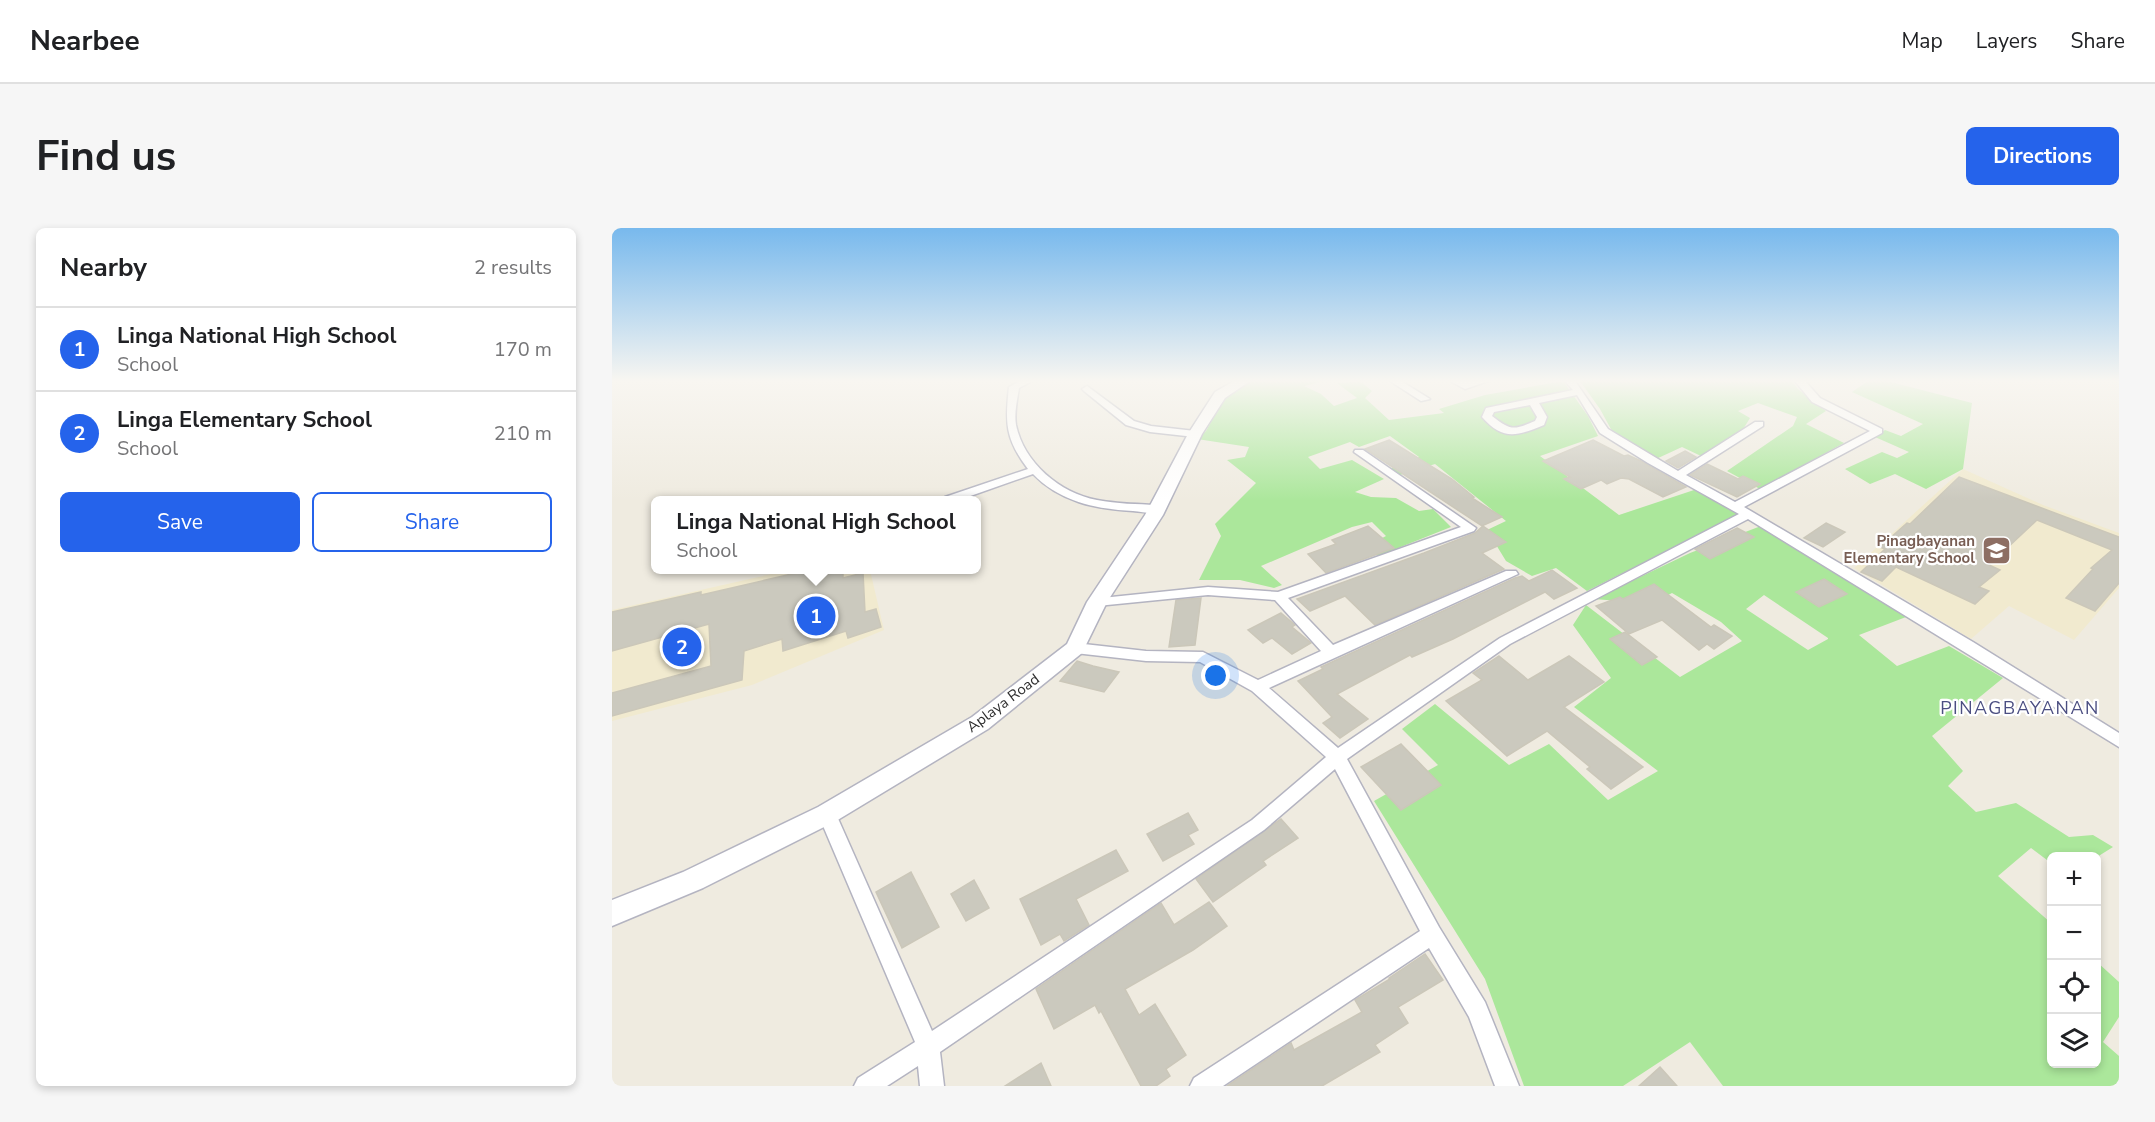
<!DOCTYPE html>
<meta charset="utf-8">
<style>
body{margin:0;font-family:"Nunito Sans",sans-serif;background:#f6f6f6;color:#202124}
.controls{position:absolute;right:18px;bottom:18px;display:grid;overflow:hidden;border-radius:9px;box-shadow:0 3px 9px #0003}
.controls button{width:54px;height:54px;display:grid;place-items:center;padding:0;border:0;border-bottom:2px solid #e0e0e0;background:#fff;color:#202124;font:30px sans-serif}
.you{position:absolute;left:604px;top:448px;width:21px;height:21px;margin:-15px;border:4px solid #fff;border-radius:50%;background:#1a73e8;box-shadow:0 0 0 9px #1a73e833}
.badge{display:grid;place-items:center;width:39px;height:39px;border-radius:50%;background:#2563eb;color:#fff;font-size:20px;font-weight:700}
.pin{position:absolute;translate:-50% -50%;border:3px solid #fff;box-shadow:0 2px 6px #0006}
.popup{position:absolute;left:39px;top:268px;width:330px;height:78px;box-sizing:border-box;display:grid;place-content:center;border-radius:9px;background:#fff;filter:drop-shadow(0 2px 4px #0005);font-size:20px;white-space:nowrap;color:#757577}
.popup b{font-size:22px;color:#202124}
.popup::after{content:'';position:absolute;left:50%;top:100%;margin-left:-12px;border:12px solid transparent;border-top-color:#fff}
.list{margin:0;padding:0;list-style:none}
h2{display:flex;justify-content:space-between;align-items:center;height:78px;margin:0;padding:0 24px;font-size:26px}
h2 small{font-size:20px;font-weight:400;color:#757577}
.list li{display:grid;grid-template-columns:39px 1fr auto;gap:18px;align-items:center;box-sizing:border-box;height:84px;padding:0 24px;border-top:2px solid #e0e0e0}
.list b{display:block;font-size:22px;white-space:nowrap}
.list p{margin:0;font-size:20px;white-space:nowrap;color:#757577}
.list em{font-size:20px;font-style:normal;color:#757577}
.actions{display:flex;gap:12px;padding:18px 24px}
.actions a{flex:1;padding:14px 0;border:2px solid #2563eb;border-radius:9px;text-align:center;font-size:21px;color:#2563eb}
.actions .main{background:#2563eb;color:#fff}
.icon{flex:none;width:33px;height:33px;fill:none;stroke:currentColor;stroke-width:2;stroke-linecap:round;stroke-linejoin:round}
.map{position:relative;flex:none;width:1507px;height:858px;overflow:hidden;border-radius:9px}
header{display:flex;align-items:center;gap:36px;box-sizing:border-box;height:84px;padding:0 30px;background:#fff;border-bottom:2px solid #e0e0e0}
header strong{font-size:28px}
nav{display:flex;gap:33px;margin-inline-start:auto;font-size:21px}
.intro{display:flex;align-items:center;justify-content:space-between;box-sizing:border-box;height:144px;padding:0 36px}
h1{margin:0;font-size:42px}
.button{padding:15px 27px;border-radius:9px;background:#2563eb;color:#fff;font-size:21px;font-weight:700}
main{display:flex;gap:36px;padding:0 36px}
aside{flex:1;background:#fff;border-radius:9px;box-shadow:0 3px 9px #0003}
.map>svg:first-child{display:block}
.education{fill:#f1eacf}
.green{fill:#abe79b;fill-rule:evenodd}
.building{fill:#cbc9be;stroke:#cbc7b9;stroke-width:1.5}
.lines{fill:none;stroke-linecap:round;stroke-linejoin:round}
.street-casing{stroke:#b4b4c1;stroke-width:3}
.secondary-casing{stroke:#b4b4c1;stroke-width:3}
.street{fill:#fff;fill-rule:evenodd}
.secondary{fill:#fff;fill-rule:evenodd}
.labels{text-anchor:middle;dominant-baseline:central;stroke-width:4.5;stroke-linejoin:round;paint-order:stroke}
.education-label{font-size:15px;font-weight:bold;fill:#785e54;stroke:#fff;text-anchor:end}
.street-label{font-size:15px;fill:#2e2e2e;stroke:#fff}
.quarter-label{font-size:18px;letter-spacing:1.5px;fill:#4b4e81;stroke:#fff}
</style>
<header>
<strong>Nearbee</strong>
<nav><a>Map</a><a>Layers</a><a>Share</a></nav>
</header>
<div class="intro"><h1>Find us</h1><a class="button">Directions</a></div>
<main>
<aside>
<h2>Nearby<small>2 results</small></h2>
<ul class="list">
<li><span class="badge">1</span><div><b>Linga National High School</b><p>School</p></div><em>170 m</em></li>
<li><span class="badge">2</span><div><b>Linga Elementary School</b><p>School</p></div><em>210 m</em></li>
</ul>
<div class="actions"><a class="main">Save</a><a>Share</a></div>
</aside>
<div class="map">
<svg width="1507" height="858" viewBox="0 0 1507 858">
<rect width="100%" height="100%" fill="#efebe0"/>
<g class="education">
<path d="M1351,241L1431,277L1507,305V360L1462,412L1397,378L1359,411L1242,340Z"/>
<path d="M177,342H258L272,402L140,457L0,493V382Z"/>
</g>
<g class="green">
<path d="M638,153H713L692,158L709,166L722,178L745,170L725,155L748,153L760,163L753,170L777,192L832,185L827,181L873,167L951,153L976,188L986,208L928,228L1007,287L1082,262L1128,286L975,363L944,340L920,348L894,333L875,302L894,293L823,236L788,247L777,241L807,229L778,208L747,219L738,214L696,229L708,241L740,232L772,251L743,264L759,269L784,270L807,283L821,281L839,299L766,328L759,316L774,308L760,294L740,299L649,338L670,357L662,360L628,352H587L609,308L603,296L644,255L615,232L633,229L637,219L585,211L594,203L612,170Z"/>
<path d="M968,153H1180L1186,161L1214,183L1194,196L1232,215L1148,261L1115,243L1181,198L1185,189L1146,175L1126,183L1138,190L1130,203L1089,228L1070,219L1044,231L1000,203L988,181Z"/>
<path d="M1256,153H1275L1360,175L1351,241L1314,261L1283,246L1258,256L1233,241L1270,224L1285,230L1297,224L1263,209L1273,202L1289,208L1311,196L1240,164Z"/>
<path d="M1149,298L1294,389L1247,407L1285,438L1337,418L1391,450L1320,508L1351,543L1336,558L1364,584L1404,575L1457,609L1481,607L1501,619L1485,629L1440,628L1439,635L1419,620L1386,648L1439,695L1440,836H1484L1485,734L1507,754V789L1491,814L1507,828V858H1111L1078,814L1011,858H912L873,751L762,573L826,537L790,501L823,476L897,537L937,516L996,572L1046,543L962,479L999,450L961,397L974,377L1068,449L1130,413L1109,394L1060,365L1031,380L1007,373L982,371L1078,325ZM1152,367L1216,410V411L1196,422L1134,381Z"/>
</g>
<g class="building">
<path d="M777,212L840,251L862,269L860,270L890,289L870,298L753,221Z"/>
<path d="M981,212L1012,228L1016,227L1029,233L1074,259L1051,269L1017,251L1009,250L995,256L989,252L969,261L952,251L958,249L931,233Z"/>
<path d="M1073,223L1084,229L1066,240L1054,233Z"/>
<path d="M1095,236L1126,251L1131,248L1148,256L1125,269L1078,247Z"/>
<path d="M1347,249L1507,309V355L1483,383L1454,370L1481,341L1479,340L1500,322L1425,292L1377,337L1388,342L1367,359L1377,363L1363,376L1284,339L1270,353L1249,344L1273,321L1268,319L1295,295L1298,296Z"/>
<path d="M1214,295L1233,304L1211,319L1192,310Z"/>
<path d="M756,298L782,320L714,345L696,326L724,316L720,312Z"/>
<path d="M871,298L894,314L870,325L892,341L763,397L733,368L698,383L685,371L812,325L863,305Z"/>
<path d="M1125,300L1142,309L1098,331L1083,321Z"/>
<path d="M197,342H231V350L251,345L253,384L264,381L269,399L236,410L234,403L171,423L170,411L132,423L130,452L0,488V465L99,438L97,396L0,423V384L89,364V367Z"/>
<path d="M940,342L965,360L942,371L933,364L841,411L800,429L798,427L725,466L756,491L728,510L711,495L720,489L686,453L711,441L709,439L903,350L910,348L917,353Z"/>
<path d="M1212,351L1235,366L1207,379L1184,364Z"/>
<path d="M1042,356L1099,399L1102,397L1120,408L1102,421L1095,416L1087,422L1050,392L1017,406L984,378L1008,369L1011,371Z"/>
<path d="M589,370L583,417L557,419L564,372Z"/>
<path d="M669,385L683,397L680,399L699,415L680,426L660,410L651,415L636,402Z"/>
<path d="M1013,404L1045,429L1030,437L998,411Z"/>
<path d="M887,428L916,452L957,428L992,454L952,479L1031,539L999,561L975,541L978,539L935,503L895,528L834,473L870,452L861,445Z"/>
<path d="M465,433L481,438L507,444L492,464L448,453Z"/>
<path d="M789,516L829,557L789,582L749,539Z"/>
<path d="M576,585L586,602L576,607L582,616L551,633L535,606Z"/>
<path d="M669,591L686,610L651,633L654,637L601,674L584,651Z"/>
<path d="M504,622L516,643L464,671L477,697L452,713L448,706L429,717L408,671Z"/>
<path d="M299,644L327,699L290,720L264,664Z"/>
<path d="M362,652L377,680L354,693L339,666Z"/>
<path d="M597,674L615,698L581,722L513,761L527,787L543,776L574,827L554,841L558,848L544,858H529L489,783L487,785L483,777L442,801L424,761L549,675L562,697Z"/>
<path d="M813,726L831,752L786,779L796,795L763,817L768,824L710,858H615L679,815L682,822L750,784L743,772L778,751L777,750Z"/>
<path d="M429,835L439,858H393Z"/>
<path d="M1048,839L1065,858H1027Z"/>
</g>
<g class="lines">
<defs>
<g id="street">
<path d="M408,153H420L407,160C405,173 402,185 404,197C412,235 448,265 485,272C505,276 525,276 545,277L549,278V284C540,286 530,284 521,283C484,281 448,274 421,246L347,272H331L333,269L416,241C393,211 393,194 397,159Z"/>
<path d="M778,153H789L818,171L809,173Z"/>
<path d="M838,153H876L853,161Z"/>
<path d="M953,153H963L996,201L1066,243L1143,194H1151V198L1074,247L1123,274L1258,203L1200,174L1183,153H1193L1208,170L1270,201V205L1132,279L1361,414L1507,505V519L1136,291L898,416L735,531L827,699L873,774L907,858H883L857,789L817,720L611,858H578L582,850L808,703L723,541L652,602L328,824L332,858H308L306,838L275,858H242L246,850L303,814L206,586L209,581L215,579L221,581L224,586L320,803L640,592L714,529L640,463L588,434L534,433L463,425L456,420L463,415L534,423L591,424L646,452L709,423L663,372L596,367L485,378L478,374L480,371L596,359L666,364L849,299L742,224L743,222H751L864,300L862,303L676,370L721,417L894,343H904L906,346L657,460L726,520L888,410L1127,286L1036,235L988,205L965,167L927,175L935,189L932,197C905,208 891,213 870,189L874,180L961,162ZM918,177L925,189L923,193C902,202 899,203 880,188L882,184Z"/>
<path d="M475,158L522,193L539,198L583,203L588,206L583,209L538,204L514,197L472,163L470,161Z"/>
</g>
<path id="secondary" d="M622,153H638L613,170L590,206L551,287L495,374L470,425L376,501L224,593L91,660L0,698V672L71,644L206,579L360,489L455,416L475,374L533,287L576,206L603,164Z"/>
</defs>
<use href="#street" class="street-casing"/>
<use href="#secondary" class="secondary-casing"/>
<use href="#street" class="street"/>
<use href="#secondary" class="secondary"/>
</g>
<linearGradient id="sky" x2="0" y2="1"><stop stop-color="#78b9ed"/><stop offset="0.56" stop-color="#f8f6f1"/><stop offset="1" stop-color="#f8f6f1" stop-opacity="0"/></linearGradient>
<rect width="1507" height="273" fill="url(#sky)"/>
<defs>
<symbol id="school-square" viewBox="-11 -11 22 22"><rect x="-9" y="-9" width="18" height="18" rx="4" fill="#8d6e63" stroke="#fff"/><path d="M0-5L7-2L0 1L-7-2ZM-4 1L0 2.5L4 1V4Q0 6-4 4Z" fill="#fff"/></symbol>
</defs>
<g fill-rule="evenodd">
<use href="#school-square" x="1368" y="306" width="33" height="33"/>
</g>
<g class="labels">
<g class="education-label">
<text x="1363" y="313">Pinagbayanan<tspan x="1363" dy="17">Elementary School</tspan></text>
</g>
<g class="street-label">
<text transform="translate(391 475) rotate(-37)">Aplaya Road</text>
</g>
<g class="quarter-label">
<text x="1408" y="480">PINAGBAYANAN</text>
</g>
</g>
</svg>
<div class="controls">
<button>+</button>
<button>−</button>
<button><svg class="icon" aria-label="locate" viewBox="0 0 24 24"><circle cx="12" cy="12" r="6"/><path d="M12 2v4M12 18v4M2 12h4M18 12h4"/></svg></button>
<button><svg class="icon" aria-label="layers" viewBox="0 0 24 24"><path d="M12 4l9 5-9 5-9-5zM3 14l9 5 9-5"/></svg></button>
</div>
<div class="you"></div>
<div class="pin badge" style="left:204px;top:388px">1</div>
<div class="popup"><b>Linga National High School</b>School</div>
<div class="pin badge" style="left:70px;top:419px">2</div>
</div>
</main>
